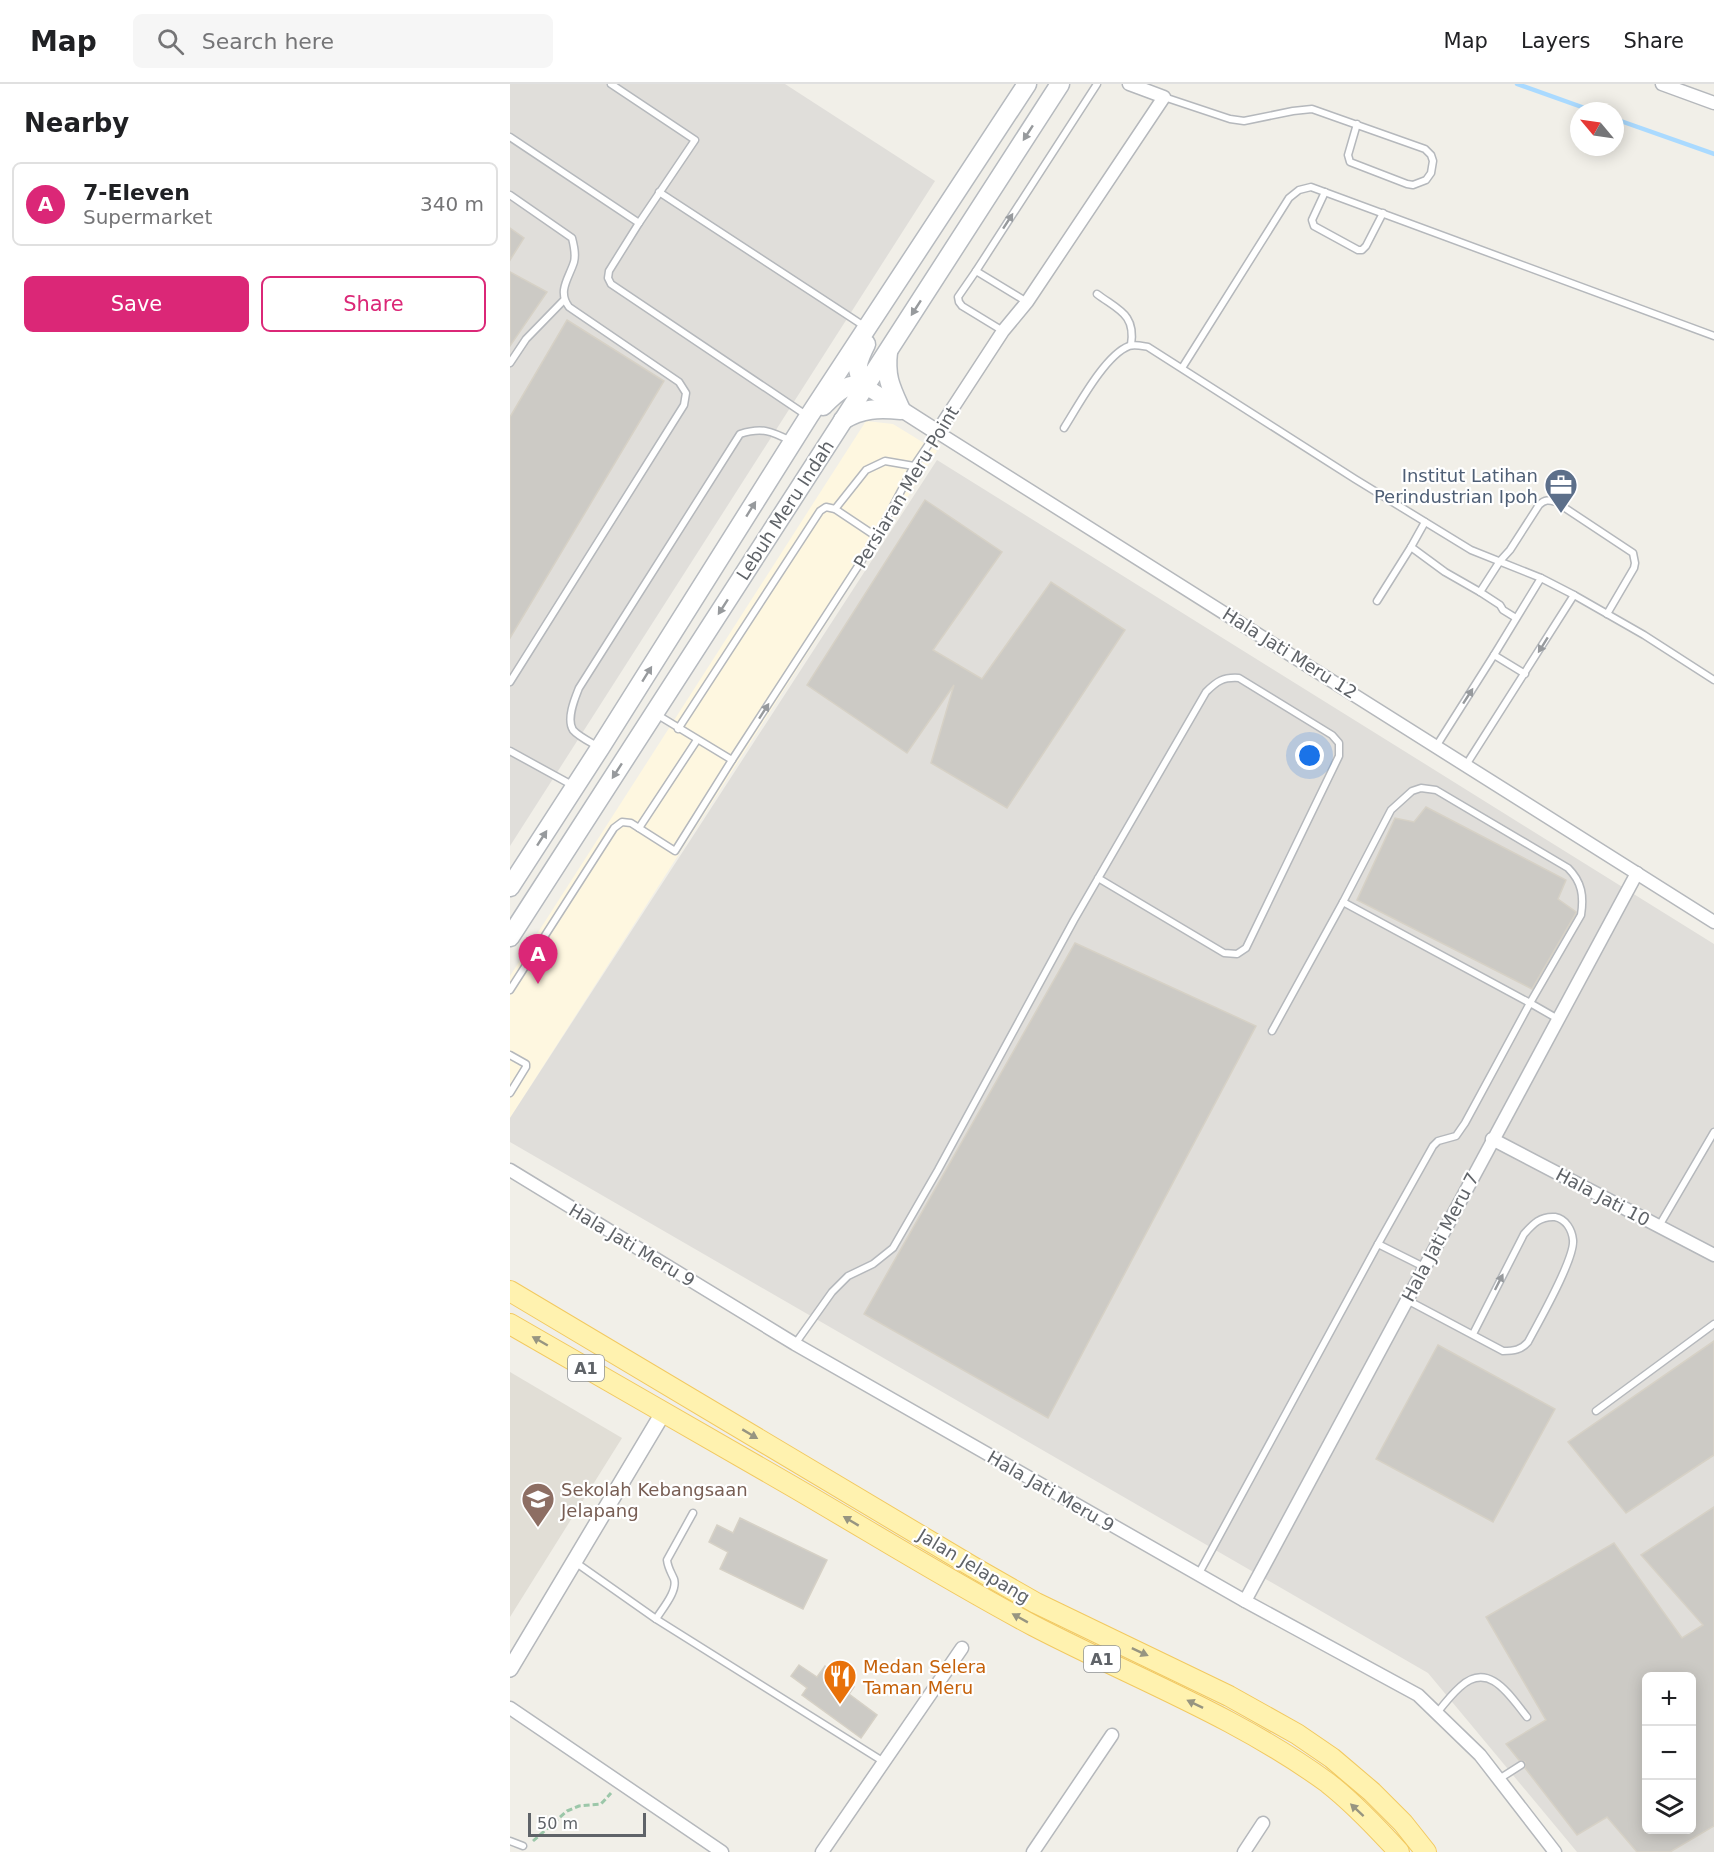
<!DOCTYPE html>
<meta charset="utf-8">
<style>
body{margin:0;font-family:"DejaVu Sans",sans-serif;background:#f6f6f6;color:#202124}
.controls{position:absolute;right:18px;bottom:18px;display:grid;overflow:hidden;border-radius:9px;box-shadow:0 3px 15px #0003}
.controls button{width:54px;height:54px;display:grid;place-items:center;padding:0;border:0;border-bottom:2px solid #e0e0e0;background:#fff;color:#202124;font:30px sans-serif}
.compass{position:absolute;left:1060px;top:18px;width:54px;height:54px;border-radius:50%;background:#fff;box-shadow:0 3px 15px #0003;rotate:299deg}
.scale{position:absolute;left:18px;bottom:15px;width:118px;box-sizing:border-box;padding-left:6px;border:3px solid #5f6368;border-top:0;font-size:16px;line-height:21px;white-space:nowrap;color:#5f6368;-webkit-text-stroke:4px #fff;paint-order:stroke}
.you{position:absolute;left:800px;top:672px;width:21px;height:21px;margin:-15px;border:4px solid #fff;border-radius:50%;background:#1a73e8;box-shadow:0 0 0 9px #1a73e833}
.badge{display:grid;place-items:center;width:39px;height:39px;border-radius:50%;background:#db2777;color:#fff;font-size:20px;font-weight:700}
.pin{position:absolute;translate:-50% -50px;filter:drop-shadow(0 2px 3px #0008)}
.pin::after{content:'';position:absolute;top:32px;width:21px;height:18px;background:inherit;clip-path:polygon(0 0,100% 0,50% 100%)}
.list{margin:0;padding:0;list-style:none}
h2{display:flex;justify-content:space-between;align-items:center;height:78px;margin:0;padding:0 24px;font-size:26px}
h2 small{font-size:20px;font-weight:400;color:#757577}
.list li{display:grid;grid-template-columns:39px 1fr auto;gap:18px;align-items:center;box-sizing:border-box;height:84px;margin:0 12px 12px;padding:0 12px;border:2px solid #e0e0e0;border-radius:9px}
.list b{display:block;font-size:22px;white-space:nowrap}
.list p{margin:0;font-size:20px;white-space:nowrap;color:#757577}
.list em{font-size:20px;font-style:normal;color:#757577}
.actions{display:flex;gap:12px;padding:18px 24px}
.actions a{flex:1;padding:14px 0;border:2px solid #db2777;border-radius:9px;text-align:center;font-size:21px;color:#db2777}
.actions .main{background:#db2777;color:#fff}
.icon{flex:none;width:33px;height:33px;fill:none;stroke:currentColor;stroke-width:2;stroke-linecap:round;stroke-linejoin:round}
.map{position:relative;flex:none;width:1204px;height:1768px;overflow:hidden}
header{display:flex;align-items:center;gap:36px;box-sizing:border-box;height:84px;padding:0 30px;background:#fff;border-bottom:2px solid #e0e0e0}
header strong{font-size:28px}
nav{display:flex;gap:33px;margin-inline-start:auto;font-size:21px}
.search{width:420px;height:54px;background:#f6f6f6;display:flex;align-items:center;gap:15px;box-sizing:border-box;padding:0 21px;border-radius:9px;color:#757577;font-size:22px}
main{display:flex}
aside{flex:1;background:#fff}
.map>svg:first-child{display:block}
.commercial{fill:#fef7e0}
.industrial{fill:#e0deda;fill-rule:evenodd}
.education{fill:#e1ded6}
.lines{fill:none;stroke-linecap:round;stroke-linejoin:round}
.stream{stroke:#aadaff;stroke-width:4.5}
.building{fill:#cccac5;stroke:#d6d1c6;stroke-width:1.5;fill-rule:evenodd}
.service-casing{stroke:#b5b8bc;stroke-width:9}
.minor-casing{stroke:#b5b8bc;stroke-width:15}
.tertiary-casing{stroke:#b5b8bc;stroke-width:18}
.secondary-casing{stroke:#b6babf;stroke-width:21}
.primary-casing{stroke:#f2c960;stroke-width:22}
.path{stroke:#9cc7a9;stroke-width:3;stroke-dasharray:6 3;stroke-linecap:butt}
.service{stroke:#fff;stroke-width:6}
.minor{stroke:#fff;stroke-width:12}
.tertiary{stroke:#fff;stroke-width:15}
.secondary{stroke:#fff;stroke-width:18}
.primary{stroke:#fff2af;stroke-width:20}
.oneway{fill:#979a9d}
.oneway2{fill:#979581}
.labels{text-anchor:middle;dominant-baseline:central;stroke-width:4.5;stroke-linejoin:round;paint-order:stroke}
.shield{fill:#fff;stroke:#8f9295;stroke-width:1.5}
.shield-label{font-size:16px;font-weight:bold;fill:#5f6368}
.service-label{font-size:18px;fill:#4e5e75;stroke:#fff;text-anchor:end}
.street-label{font-size:18px;fill:#5f6368;stroke:#fff}
.education-label{font-size:18px;fill:#785e54;stroke:#fff;text-anchor:start}
.food-label{font-size:18px;fill:#c56008;stroke:#fff;text-anchor:start}
</style>
<header>
<strong>Map</strong>
<div class="search"><svg class="icon" aria-label="search" viewBox="0 0 24 24"><circle cx="10" cy="10" r="6"/><path d="M15 15l6 6"/></svg>Search here</div>
<nav><a>Map</a><a>Layers</a><a>Share</a></nav>
</header>
<main>
<aside>
<h2>Nearby<small></small></h2>
<ul class="list">
<li><span class="badge">A</span><div><b>7-Eleven</b><p>Supermarket</p></div><em>340 m</em></li>
</ul>
<div class="actions"><a class="main">Save</a><a>Share</a></div>
</aside>
<div class="map">
<svg width="1204" height="1768" viewBox="0 0 1204 1768">
<rect width="100%" height="100%" fill="#f1efe8"/>
<path class="commercial" d="M356,337L383,340L427,367L0,1034V892Z"/>
<g class="industrial">
<path d="M0,0H275L425,97L0,762Z"/>
<path d="M427,376L1204,860V1768H1067L918,1589L0,1058V1034ZM1136,1592H1182V1746H1136Z"/>
</g>
<path class="education" d="M0,1288L112,1354L0,1533Z"/>
<g class="lines">
<g class="stream">
<path d="M1007,0L1083,27"/>
<path d="M1105,35L1204,70"/>
</g>
</g>
<g class="building">
<path d="M0,144L14,154L0,176Z"/>
<path d="M0,188L37,208L0,262Z"/>
<path d="M57,236L154,297L0,554V333Z"/>
<path d="M415,416L492,468L423,566L472,595L541,498L615,546L497,724L421,679L444,601L397,669L297,601Z"/>
<path d="M916,723L1056,796L1048,815L1066,828V829L1022,905L847,816L885,734L904,738Z"/>
<path d="M565,859L746,942L538,1334L354,1230Z"/>
<path d="M1204,1257V1371L1116,1429L1058,1358Z"/>
<path d="M928,1261L1045,1325L983,1438L866,1375Z"/>
<path d="M1204,1423V1742L1160,1768H1127L1097,1733L1067,1751L1015,1684V1678L1009,1676L996,1660L1036,1636L976,1533L1104,1459L1172,1554L1193,1541L1131,1471ZM1137,1593H1182V1746H1137Z"/>
<path d="M230,1434L317,1476L293,1525L210,1485L218,1468L199,1458L207,1441L223,1449Z"/>
<path d="M289,1581L307,1593L315,1582L344,1603L339,1610L367,1631L351,1654L292,1611L297,1604L281,1592Z"/>
</g>
<g class="lines">
<defs>
<g id="service">
<path d="M101,0L185,56L129,139L99,187L98,194L101,200L296,331"/>
<path d="M654,13L720,35L734,37L783,27L802,25L915,65L921,71L923,77L921,89L916,96L903,101L897,100L840,78L838,71L847,40"/>
<path d="M0,53L129,139"/>
<path d="M149,108L354,242"/>
<path d="M815,108L802,136L804,142L848,166H852L856,162L873,129"/>
<path d="M0,111L62,154C64,162 66,170 64,178C59,194 47,207 59,223L169,298L176,309L174,321L0,598"/>
<path d="M466,187L587,0"/>
<path d="M587,210C608,226 626,230 621,261"/>
<path d="M493,247L452,222L449,218L448,213L466,187L517,218"/>
<path d="M0,279L16,255L54,216"/>
<path d="M672,284L779,114L789,106L801,103L1204,252"/>
<path d="M554,344C568,322 595,271 619,262C625,260 632,262 638,263L845,395L961,466L1031,494L1064,511L1134,551L1204,596"/>
<path d="M325,425L356,386L375,377L404,382"/>
<path d="M901,463L915,438"/>
<path d="M970,508L990,521L993,526L1006,534"/>
<path d="M867,517L901,463L935,488L970,508L990,477L1000,466L1029,421C1035,415 1039,416 1046,418L1123,469L1125,479L1124,484L1097,530"/>
<path d="M984,571L1015,590"/>
<path d="M146,630L222,676"/>
<path d="M168,645L310,427L316,423L325,425L367,453"/>
<path d="M927,661L984,571L1031,494"/>
<path d="M87,662C80,658 68,652 63,646C56,635 65,614 69,604L230,350C252,343 261,347 281,357"/>
<path d="M0,667L62,701"/>
<path d="M956,681L1064,511"/>
<path d="M911,704L926,706L1058,784C1072,798 1074,812 1071,831L1020,919L833,818L881,726L902,707Z"/>
<path d="M129,744L187,656"/>
<path d="M0,906L104,744L112,738L121,739L165,767L222,676L367,453L404,382L427,348"/>
<path d="M762,947L833,818"/>
<path d="M0,971L16,980V983L0,1009"/>
<path d="M1149,1142L1204,1048"/>
<path d="M868,1160L923,1062L928,1057L946,1052L955,1039L1020,919L1048,935"/>
<path d="M897,1216L993,1267C1004,1267 1011,1266 1018,1258C1028,1239 1065,1175 1063,1156C1062,1146 1056,1135 1045,1133C1030,1132 1023,1140 1014,1150L963,1250"/>
<path d="M285,1260L322,1208L338,1192L363,1180L383,1164L428,1086L564,836L696,608C707,597 713,593 729,594L822,651L829,659V672L736,864L727,870L714,869L588,794"/>
<path d="M1086,1327L1204,1240"/>
<path d="M65,1478L146,1535L374,1678"/>
<path d="M688,1491L868,1160L914,1183"/>
<path d="M146,1535C152,1525 168,1507 164,1495C161,1488 158,1484 157,1476L183,1429"/>
<path d="M927,1629C934,1620 941,1611 950,1603C979,1576 1000,1612 1017,1633"/>
<path d="M989,1695L1011,1681"/>
<path d="M0,1757L13,1762"/>
</g>
<g id="minor">
<path d="M619,0L654,13L517,218L493,247L427,348L1204,838"/>
<path d="M1152,0L1204,19"/>
<path d="M982,1055L1204,1171"/>
<path d="M0,1086L285,1260L735,1517L908,1611L970,1671L1045,1768"/>
<path d="M735,1517L1127,789"/>
<path d="M0,1624L212,1768"/>
<path d="M312,1768L452,1564"/>
<path d="M523,1768L602,1651"/>
<path d="M734,1768L753,1739"/>
</g>
<g id="tertiary">
<path d="M355,302L427,348"/>
<path d="M0,1585L153,1329"/>
</g>
<g id="secondary">
<path d="M355,302C344,285 347,278 356,260"/>
<path d="M313,322C326,309 336,298 355,302"/>
<path d="M333,336C352,324 369,324 391,326C381,304 375,293 378,268"/>
<path d="M0,803L90,664L299,332L517,0"/>
<path d="M0,853L550,0"/>
</g>
<g id="primary">
<path d="M0,1207L463,1483L526,1519L719,1612L787,1650L822,1674L862,1708L893,1739L916,1768"/>
<path d="M0,1240C93,1294 187,1347 280,1401C361,1448 441,1498 524,1542C622,1593 728,1633 818,1699C841,1717 869,1746 889,1768"/>
</g>
</defs>
<use href="#service" class="service-casing"/>
<use href="#minor" class="minor-casing"/>
<use href="#tertiary" class="tertiary-casing"/>
<use href="#secondary" class="secondary-casing"/>
<use href="#primary" class="primary-casing"/>
<path class="path" d="M23,1757L57,1727L69,1722L91,1720L101,1709"/>
<use href="#service" class="service"/>
<use href="#minor" class="minor"/>
<use href="#tertiary" class="tertiary"/>
<use href="#secondary" class="secondary"/>
<use href="#primary" class="primary"/>
</g>
<defs><path id="oneway-solid" d="M-6-.8H1V-3.2L6.5 0L1 3.2V.8H-6Z" transform="scale(1.5)"/></defs>
<g class="oneway">
<use href="#oneway-solid" transform="translate(518 49) rotate(123)"/>
<use href="#oneway-solid" transform="translate(498 137) rotate(-57)"/>
<use href="#oneway-solid" transform="translate(406 224) rotate(123)"/>
<use href="#oneway-solid" transform="translate(241 425) rotate(-58)"/>
<use href="#oneway-solid" transform="translate(213 523) rotate(123)"/>
<use href="#oneway-solid" transform="translate(1033 561) rotate(122)"/>
<use href="#oneway-solid" transform="translate(137 590) rotate(-58)"/>
<use href="#oneway-solid" transform="translate(958 612) rotate(-57)"/>
<use href="#oneway-solid" transform="translate(254 627) rotate(-57)"/>
<use href="#oneway-solid" transform="translate(107 687) rotate(123)"/>
<use href="#oneway-solid" transform="translate(32 754) rotate(-57)"/>
<use href="#oneway-solid" transform="translate(989 1198) rotate(-63)"/>
</g>
<g class="oneway2">
<use href="#oneway-solid" transform="translate(30 1257) rotate(-150)"/>
<use href="#oneway-solid" transform="translate(240 1350) rotate(31)"/>
<use href="#oneway-solid" transform="translate(341 1437) rotate(-149)"/>
<use href="#oneway-solid" transform="translate(510 1534) rotate(-151)"/>
<use href="#oneway-solid" transform="translate(630 1568) rotate(25)"/>
<use href="#oneway-solid" transform="translate(685 1620) rotate(-154)"/>
<use href="#oneway-solid" transform="translate(847 1726) rotate(-137)"/>
</g>
<defs>
<symbol id="office-pin" viewBox="-11 -11 22 30"><path d="M0 17L-7.5 6A9.5 9.5 0 1 1 7.5 6Z" fill="#5c6f8a" stroke="#fff"/><path d="M-6-3h4V-5.5h4V-3h4V5H-6ZM-1-4.5V-3h2v-1.5ZM-6 0V1H6V0Z" fill="#fff"/></symbol>
<symbol id="school-pin" viewBox="-11 -11 22 30"><path d="M0 17L-7.5 6A9.5 9.5 0 1 1 7.5 6Z" fill="#8d6e63" stroke="#fff"/><path d="M0-5L7-2L0 1L-7-2ZM-4 1L0 2.5L4 1V4Q0 6-4 4Z" fill="#fff"/></symbol>
<symbol id="restaurant-pin" viewBox="-11 -11 22 30"><path d="M0 17L-7.5 6A9.5 9.5 0 1 1 7.5 6Z" fill="#e8710a" stroke="#fff"/><path d="M-5-6h1v4h1v-4h1v4h1v-4h1v5L-1.5 .5V6h-2V.5L-5-1ZM5-6V6H3V1.5H1.5Q1.5-4 5-6Z" fill="#fff"/></symbol>
</defs>
<g fill-rule="evenodd">
<use href="#office-pin" x="1032" y="382" width="38" height="52"/>
<use href="#school-pin" x="9" y="1396" width="38" height="52"/>
<use href="#restaurant-pin" x="311" y="1573" width="38" height="52"/>
</g>
<g class="labels">
<g class="shield">
<rect x="58" y="1271" width="36" height="26" rx="4.5"/>
<rect x="574" y="1562" width="36" height="26" rx="4.5"/>
</g>
<g class="shield-label">
<text x="76" y="1284">A1</text>
<text x="592" y="1575">A1</text>
</g>
<g class="service-label">
<text x="1028" y="391">Institut Latihan<tspan x="1028" dy="21">Perindustrian Ipoh</tspan></text>
</g>
<g class="street-label">
<text transform="translate(396 403) rotate(-59)">Persiaran Meru Point</text>
<text transform="translate(275 426) rotate(-57)">Lebuh Meru Indah</text>
<text transform="translate(780 569) rotate(32)">Hala Jati Meru 12</text>
<text transform="translate(1093 1113) rotate(28)">Hala Jati 10</text>
<text transform="translate(930 1153) rotate(-62)">Hala Jati Meru 7</text>
<text transform="translate(122 1161) rotate(31)">Hala Jati Meru 9</text>
<text transform="translate(541 1407) rotate(30)">Hala Jati Meru 9</text>
<text transform="translate(464 1482) rotate(31)">Jalan Jelapang</text>
</g>
<g class="education-label">
<text x="51" y="1405">Sekolah Kebangsaan<tspan x="51" dy="21">Jelapang</tspan></text>
</g>
<g class="food-label">
<text x="353" y="1582">Medan Selera<tspan x="353" dy="21">Taman Meru</tspan></text>
</g>
</g>
</svg>
<div class="controls">
<button>+</button>
<button>−</button>
<button><svg class="icon" aria-label="layers" viewBox="0 0 24 24"><path d="M12 4l9 5-9 5-9-5zM3 14l9 5 9-5"/></svg></button>
</div>
<svg class="compass" viewBox="-18 -18 36 36"><path d="M0-13l5 13h-10z" fill="#e53935"/><path d="M0 13l5-13h-10z" fill="#757577"/></svg>
<div class="scale">50 m</div>
<div class="you"></div>
<div class="pin badge" style="left:28px;top:900px">A</div>
</div>
</main>
